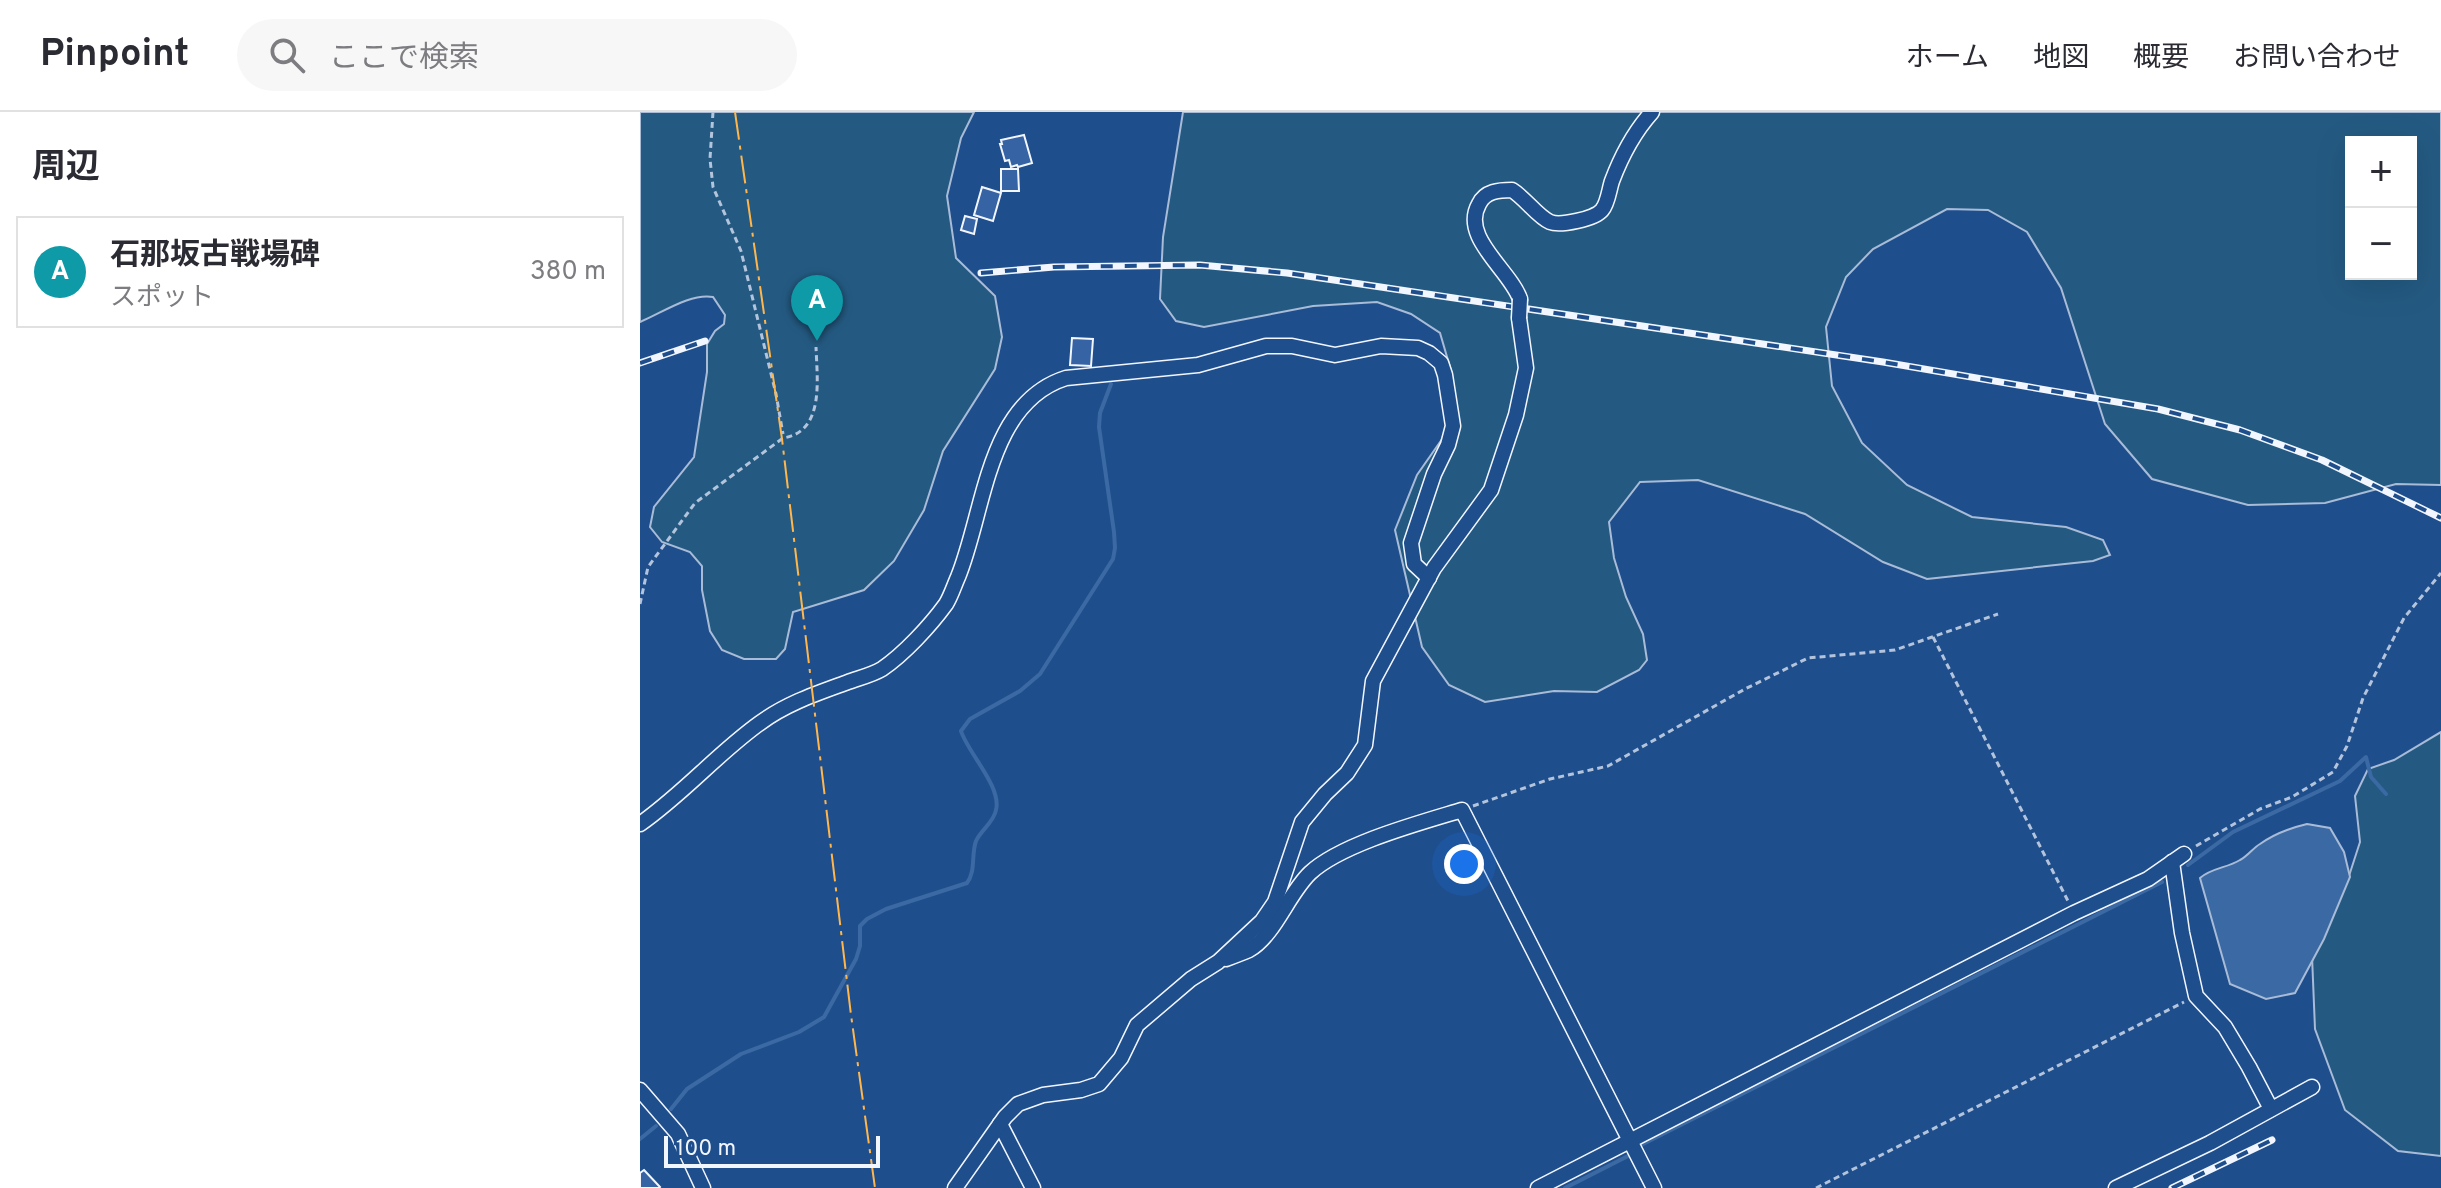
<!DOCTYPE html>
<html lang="ja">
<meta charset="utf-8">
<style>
body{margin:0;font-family:Overpass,"Noto Sans JP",sans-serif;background:#f7f7f7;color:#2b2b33}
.controls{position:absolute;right:24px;top:24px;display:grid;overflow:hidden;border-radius:0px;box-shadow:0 8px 32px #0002}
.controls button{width:72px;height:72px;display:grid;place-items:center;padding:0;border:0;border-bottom:2px solid #e1e1e2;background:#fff;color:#2b2b33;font:40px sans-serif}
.scale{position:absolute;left:24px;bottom:20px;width:216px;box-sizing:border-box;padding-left:8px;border:4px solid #f2f6ff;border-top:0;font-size:22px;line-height:28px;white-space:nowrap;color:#f2f6ff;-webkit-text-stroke:6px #1f4e8c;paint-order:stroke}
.you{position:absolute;left:824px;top:752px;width:28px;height:28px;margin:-20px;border:6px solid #fff;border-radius:50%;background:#1a73e8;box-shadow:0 0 0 12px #1a73e833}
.badge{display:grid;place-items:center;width:52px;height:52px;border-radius:50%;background:#ea580c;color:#fff;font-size:26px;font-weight:700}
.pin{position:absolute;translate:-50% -66px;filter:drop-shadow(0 2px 4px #0008)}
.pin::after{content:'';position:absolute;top:42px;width:28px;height:24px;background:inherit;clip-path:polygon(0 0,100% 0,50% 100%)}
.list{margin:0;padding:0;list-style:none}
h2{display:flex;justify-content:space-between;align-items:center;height:104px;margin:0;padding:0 32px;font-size:34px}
h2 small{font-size:26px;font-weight:400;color:#7c7c81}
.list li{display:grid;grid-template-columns:52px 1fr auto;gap:24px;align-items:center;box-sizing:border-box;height:112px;margin:0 16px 16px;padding:0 16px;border:2px solid #e1e1e2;border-radius:0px}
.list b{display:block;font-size:30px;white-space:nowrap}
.list p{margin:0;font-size:26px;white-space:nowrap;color:#7c7c81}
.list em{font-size:26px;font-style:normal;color:#7c7c81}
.icon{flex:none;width:44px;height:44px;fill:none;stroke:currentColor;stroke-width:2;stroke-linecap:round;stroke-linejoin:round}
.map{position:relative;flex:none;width:1801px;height:1076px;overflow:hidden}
header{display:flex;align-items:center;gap:48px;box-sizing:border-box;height:112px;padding:0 40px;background:#fff;border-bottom:2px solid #e1e1e2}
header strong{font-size:38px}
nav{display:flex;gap:44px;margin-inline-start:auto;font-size:28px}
.search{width:560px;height:72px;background:#f7f7f7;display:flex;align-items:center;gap:20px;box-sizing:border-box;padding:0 28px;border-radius:44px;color:#7c7c81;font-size:30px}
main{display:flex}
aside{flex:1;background:#fff}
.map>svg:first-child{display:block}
.green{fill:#245a82;stroke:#a8bbd7;stroke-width:2;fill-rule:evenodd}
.water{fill:#3b69a3;stroke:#a8bbd7;stroke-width:2}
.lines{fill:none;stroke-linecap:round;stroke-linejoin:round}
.stream{stroke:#3b69a3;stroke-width:4}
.building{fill:#3563a3;stroke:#f2f6ff;stroke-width:2}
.minor-casing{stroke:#f2f6ff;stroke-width:17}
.path{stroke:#b3c4dc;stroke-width:3;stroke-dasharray:6 4;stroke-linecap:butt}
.minor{stroke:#1f4e8c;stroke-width:14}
.rail-casing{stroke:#f2f6ff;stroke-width:7}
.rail{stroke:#1f4e8c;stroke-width:4;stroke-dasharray:12;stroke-linecap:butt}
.minor-bridge-casing{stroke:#f2f6ff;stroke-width:17;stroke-linecap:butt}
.minor-bridge{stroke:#1f4e8c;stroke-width:14}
.power{stroke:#ffb74d;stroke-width:2;stroke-dasharray:28 6 4 6;stroke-linecap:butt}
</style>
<header>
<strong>Pinpoint</strong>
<div class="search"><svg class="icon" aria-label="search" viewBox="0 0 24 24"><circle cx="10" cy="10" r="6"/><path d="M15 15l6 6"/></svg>ここで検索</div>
<nav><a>ホーム</a><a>地図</a><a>概要</a><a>お問い合わせ</a></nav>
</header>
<main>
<aside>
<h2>周辺<small></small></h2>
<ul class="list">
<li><span class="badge" style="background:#0f9aa8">A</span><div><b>石那坂古戦場碑</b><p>スポット</p></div><em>380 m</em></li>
</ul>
</aside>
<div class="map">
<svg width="1801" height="1076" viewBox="0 0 1801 1076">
<rect width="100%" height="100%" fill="#1f4e8c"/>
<g class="green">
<path d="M0,0H334L321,26L307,84L316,146L355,184L362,225L355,257L303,339L284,398L254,449L224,478L153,500L145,537L136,547H104L82,538L70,519L62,478V454L50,440L22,430L10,415L14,395L54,345L67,260V232L75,219L84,212L85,203L73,185C50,181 22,201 0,210Z"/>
<path d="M543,0H1801V373L1756,372L1685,391L1608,393L1512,367L1465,312L1421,176L1387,120L1348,98L1307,97L1233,137L1206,165L1186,215L1192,274L1222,331L1267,373L1332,405L1426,415L1463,428L1470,443L1453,449L1287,467L1243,450L1165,402L1058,368L1000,370L969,410L974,446L986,485L1003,522L1007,548L999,558L957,580L914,579L845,590L809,573L782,535L755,418L777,363L814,310L812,262L800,221L771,202L737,190L673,194L564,215L536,209L520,187L523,125ZM1711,30H1771V162H1711Z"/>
<path d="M1801,620V1044L1758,1039L1705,998L1675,917L1672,844L1709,764L1720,730L1715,684L1728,657L1754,648Z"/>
</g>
<path class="water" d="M1667,712L1690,716L1704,740L1710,765L1684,827L1655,881L1626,887L1590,872L1560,766C1571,756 1587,756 1600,748C1608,744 1613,736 1620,732C1634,722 1650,716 1667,712Z"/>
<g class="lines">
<g class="stream">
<path d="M1548,753L1593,720L1700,669L1726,645L1731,665L1746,682"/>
<path d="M31,997L47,977L101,942L159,920L184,905L216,847L220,834V814L227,807L246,797L327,771C336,759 331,743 336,729C341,718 354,710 356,698C362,675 328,641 321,619L330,607L380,579L400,562L473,447L475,436L474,420L459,315L460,301L471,272"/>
<path d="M0,1027L16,1014"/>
<path d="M1001,1033L1522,770"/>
<path d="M925,1076L990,1043"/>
</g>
</g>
<g class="building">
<path d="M384,23L392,51L378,55L377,53L371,55L369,48L365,49L360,32H362L361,28Z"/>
<path d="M361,57H378L379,79H361Z"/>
<path d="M342,75L361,81L353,109L334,103Z"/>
<path d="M325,104L337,107L334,122L321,118Z"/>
<path d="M432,226L453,227L451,254L430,253Z"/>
<path d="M4,1058L20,1075L19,1076H0V1061Z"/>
</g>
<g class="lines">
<defs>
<g id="minor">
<path d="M880,187C870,158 820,125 839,92C845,79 859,78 872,78C885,86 898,105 910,110C920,114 955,107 962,98C968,91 969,78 972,69C981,45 995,19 1012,0"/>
<path d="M0,712C43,682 78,641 120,611C147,591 178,581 208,570C219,566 232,563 242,557C264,542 290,514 306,492C311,484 314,474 318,465C345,399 347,291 426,266L558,253L626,234H652L695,243L741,234L778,236L789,241L801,251L805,263L813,314L808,333L794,362L771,431L774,452L789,466"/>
<path d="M1532,750L1542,821L1556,884L1585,915L1609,955L1631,997"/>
<path d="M586,847C594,844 602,841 609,838C635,823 648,782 670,761C701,732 779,711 822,698L1014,1076"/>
<path d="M0,978L38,1022L63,1076"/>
<path d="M360,1012L393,1076"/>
<path d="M315,1076L365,1005L378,992L403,983L441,978L459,972L481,946L497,913L551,867L578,850L622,809L635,790L662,710L685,682L707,661L725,633L733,569L794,456L851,378L876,303L886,256L879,206"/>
<path d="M898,1076L1434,801L1508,767L1544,742"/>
<path d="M1476,1076L1570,1031L1672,975"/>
</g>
</defs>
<use href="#minor" class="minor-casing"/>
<g class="path">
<path d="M73,0L70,47L73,75L101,139L136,282L143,322"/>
<path d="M0,492L8,455L55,391L143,326C185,320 177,267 176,235"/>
<path d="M1293,525L1428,789"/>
<path d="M833,694L910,667L968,654L1105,577L1168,546L1255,538L1358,502"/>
<path d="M1556,734L1620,697L1652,685L1693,660L1707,634L1723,586L1764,506L1801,461"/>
<path d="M1176,1076L1544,890"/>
</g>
<use href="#minor" class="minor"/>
<defs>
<g id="rail">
<path d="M341,161L414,155L560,153L647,161L1243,250L1518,297L1600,318L1682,348L1801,406"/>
<path d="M0,251L65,229"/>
<path d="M1532,1076L1632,1028"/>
</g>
</defs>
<use href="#rail" class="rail-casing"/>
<use href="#rail" class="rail"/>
<defs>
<path id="minor-bridge" d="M879,206L880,187"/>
</defs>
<use href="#minor-bridge" class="minor-bridge-casing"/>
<use href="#minor-bridge" class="minor-bridge"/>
<path class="power" d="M95,0L142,327L211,903L235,1076"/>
</g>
</svg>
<div class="controls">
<button>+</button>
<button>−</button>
</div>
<div class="scale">100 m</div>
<div class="you"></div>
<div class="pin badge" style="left:177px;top:229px;background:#0f9aa8">A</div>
</div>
</main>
